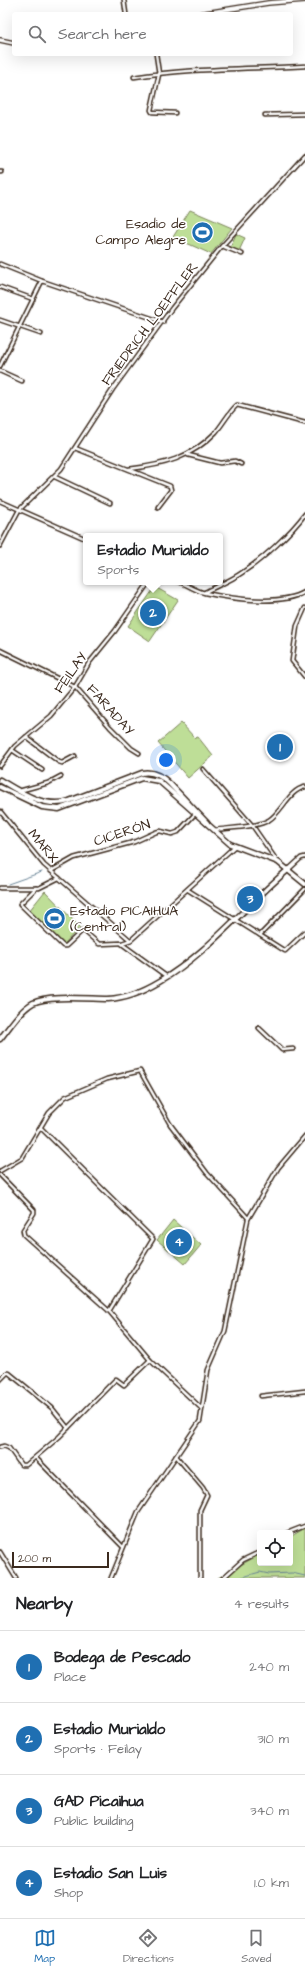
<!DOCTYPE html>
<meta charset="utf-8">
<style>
body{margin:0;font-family:"Architects Daughter",sans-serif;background:#f2f2f2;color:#202124}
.controls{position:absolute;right:12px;bottom:12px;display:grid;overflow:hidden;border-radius:4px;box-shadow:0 4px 16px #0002}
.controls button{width:36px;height:36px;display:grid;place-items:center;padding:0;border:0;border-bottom:1px solid #e0e0e0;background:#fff;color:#202124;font:20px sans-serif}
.scale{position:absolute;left:12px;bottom:10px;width:97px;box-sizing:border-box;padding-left:4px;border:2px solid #3b2a1e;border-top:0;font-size:11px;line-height:14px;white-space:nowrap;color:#3b2a1e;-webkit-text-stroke:3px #fff;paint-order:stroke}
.you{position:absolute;left:166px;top:760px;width:14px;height:14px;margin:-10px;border:3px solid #fff;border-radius:50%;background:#1a73e8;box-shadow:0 0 0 6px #1a73e833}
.badge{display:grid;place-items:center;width:26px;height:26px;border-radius:50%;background:#1f6fb2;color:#fff;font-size:13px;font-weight:700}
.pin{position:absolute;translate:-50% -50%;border:2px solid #fff;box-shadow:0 1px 4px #0006}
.popup{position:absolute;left:83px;top:533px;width:140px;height:52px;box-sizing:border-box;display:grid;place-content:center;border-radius:4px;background:#fff;filter:drop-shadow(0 1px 3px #0005);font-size:13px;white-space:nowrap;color:#757577}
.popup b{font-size:15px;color:#202124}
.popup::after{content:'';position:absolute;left:50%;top:100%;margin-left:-8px;border:8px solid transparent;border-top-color:#fff}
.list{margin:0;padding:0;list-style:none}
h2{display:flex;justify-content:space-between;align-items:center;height:52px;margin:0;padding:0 16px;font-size:17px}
h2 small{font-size:13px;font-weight:400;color:#757577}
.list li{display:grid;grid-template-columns:26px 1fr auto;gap:12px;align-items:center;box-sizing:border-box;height:72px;padding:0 16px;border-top:1px solid #e0e0e0}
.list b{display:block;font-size:15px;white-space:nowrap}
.list p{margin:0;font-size:13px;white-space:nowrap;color:#757577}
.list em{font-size:13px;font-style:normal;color:#757577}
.icon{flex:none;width:22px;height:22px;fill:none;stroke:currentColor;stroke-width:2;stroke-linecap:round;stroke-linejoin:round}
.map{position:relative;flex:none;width:305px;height:1578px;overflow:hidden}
.search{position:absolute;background:#fff;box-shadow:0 4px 16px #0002;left:12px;right:12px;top:12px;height:44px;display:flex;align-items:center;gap:10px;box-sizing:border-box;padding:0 14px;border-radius:4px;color:#757577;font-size:15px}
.sheet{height:340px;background:#fff}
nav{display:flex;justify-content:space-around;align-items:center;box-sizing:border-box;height:56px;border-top:1px solid #e0e0e0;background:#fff;font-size:11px;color:#757577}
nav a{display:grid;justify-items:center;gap:2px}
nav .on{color:#1f6fb2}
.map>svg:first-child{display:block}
.green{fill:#bede97;stroke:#7c845a}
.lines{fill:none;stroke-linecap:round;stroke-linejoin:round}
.stream{stroke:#6a8597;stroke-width:1}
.minor-casing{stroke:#3b2a1e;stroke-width:5.5}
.tertiary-casing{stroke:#3b2a1e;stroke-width:6}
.secondary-casing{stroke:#3b2a1e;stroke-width:7}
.minor{stroke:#fff;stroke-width:2.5}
.tertiary{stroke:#fff;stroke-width:3.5}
.secondary{stroke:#fff;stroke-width:4}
.labels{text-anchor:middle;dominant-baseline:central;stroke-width:3.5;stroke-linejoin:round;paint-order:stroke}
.poi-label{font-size:14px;fill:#3b2a1e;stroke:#fff;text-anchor:end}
.street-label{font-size:14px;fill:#3b2a1e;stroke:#fff}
</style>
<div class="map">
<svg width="305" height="1578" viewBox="0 0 305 1578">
<rect width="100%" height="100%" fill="#fff"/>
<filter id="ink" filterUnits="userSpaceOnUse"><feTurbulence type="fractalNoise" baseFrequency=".025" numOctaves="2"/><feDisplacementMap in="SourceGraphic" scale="8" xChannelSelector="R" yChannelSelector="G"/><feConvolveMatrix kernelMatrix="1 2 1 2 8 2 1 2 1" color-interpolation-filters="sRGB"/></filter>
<g filter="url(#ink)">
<g class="green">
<path d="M190,210L232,228L211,254L173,237Z"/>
<path d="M236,234L245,238L239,251L230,248Z"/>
<path d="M155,587L178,600L150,641L128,626Z"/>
<path d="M181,723L195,738L198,737L213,756L188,778L158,743Z"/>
<path d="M45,891L80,927L64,944L29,911Z"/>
<path d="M173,1220L201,1245L185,1264L157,1240Z"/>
<path d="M305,1528V1578H218L260,1554V1563H290V1537Z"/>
</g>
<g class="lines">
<g class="stream">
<path d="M8,884L42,872"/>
<path d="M239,1578L260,1572L269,1574L292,1573L305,1576"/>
</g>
<defs>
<g id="minor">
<path d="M124,0L126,14"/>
<path d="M156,54L159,74L151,110L152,112L175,113"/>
<path d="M134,77C191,68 248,69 305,66"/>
<path d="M265,115L305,114"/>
<path d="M0,172H2"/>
<path d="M222,246L242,254"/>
<path d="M0,264L42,281L163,322"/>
<path d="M0,287L33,299"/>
<path d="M0,320L41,334"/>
<path d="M0,366L42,281"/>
<path d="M0,371L22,381"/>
<path d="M75,448L170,486L171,490L158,507"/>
<path d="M188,455L220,463L235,461L241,464"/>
<path d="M129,469C164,465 191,458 216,432C223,424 229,412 237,405L305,423"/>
<path d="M55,477L110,503"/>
<path d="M0,501L86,539"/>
<path d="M0,546L19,510L61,469L113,389L172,308L222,246L305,155"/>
<path d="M179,582C188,585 196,591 205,593C232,599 281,606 305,592"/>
<path d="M205,592C217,586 232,580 243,572C263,559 291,533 305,514"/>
<path d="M305,608L297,626L292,661L305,677"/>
<path d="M0,650L75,687L110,727L131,748L139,753"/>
<path d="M26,737L59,762L62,763L75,756"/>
<path d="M12,750L42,770"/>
<path d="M0,766L15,746L51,716L75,687L89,663L115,631L149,582"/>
<path d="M203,769L252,825L277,861"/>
<path d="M19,791L48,783L61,776"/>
<path d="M0,811L44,865L59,878L39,888H0"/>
<path d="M215,830C229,828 259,827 269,820C282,812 289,790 305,787"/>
<path d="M289,869L301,858L305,857"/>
<path d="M51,871L74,858L134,842L156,832L160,831L172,834L178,832L194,815"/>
<path d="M59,878L130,940"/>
<path d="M36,888L20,904L63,946H66L83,930L99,944L122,943L131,940L234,847"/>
<path d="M188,890L285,951L305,932"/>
<path d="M260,935L305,889"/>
<path d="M122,944L166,976"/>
<path d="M259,1028L279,1047L282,1050L293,1049"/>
<path d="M41,1128L153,1239L109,1311"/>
<path d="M0,1171L22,1158L49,1113L65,1097L107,1079L140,1071L170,1124L207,1173L248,1218"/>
<path d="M0,1175L34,1210V1213L23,1230L24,1235L109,1311L150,1360L201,1408"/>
<path d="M0,1380L7,1373H9L52,1408L68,1428"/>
<path d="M261,1396L305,1391"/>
<path d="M0,1447L4,1446L9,1448L21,1465H26L59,1437L116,1379L124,1385L150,1360"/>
<path d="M176,1456L203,1488L207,1495L200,1510V1578"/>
<path d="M36,1458L123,1547"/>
<path d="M287,1533L305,1526"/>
<path d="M0,1552L16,1578"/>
<path d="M111,1578L138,1512L200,1421L208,1370L225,1331L248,1219L278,1168L305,1136"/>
<path d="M223,1578L243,1560L260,1552"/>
</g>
<g id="tertiary">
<path d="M199,14L268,3L305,0"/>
<path d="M0,40L14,43"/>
</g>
<g id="secondary">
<path d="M0,780C20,792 45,809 69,801L142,773C153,771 162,776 170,784L207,823"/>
<path d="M0,787L42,807L59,809L142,778L159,781L230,844L278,862L305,884"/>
<path d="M0,1039C9,1028 20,1010 33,1003C48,995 90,999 108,999C126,998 145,990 160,981C207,954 247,904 289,869"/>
</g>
</defs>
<use href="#minor" class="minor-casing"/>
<use href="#tertiary" class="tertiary-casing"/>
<use href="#secondary" class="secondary-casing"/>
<use href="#minor" class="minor"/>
<use href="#tertiary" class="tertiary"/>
<use href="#secondary" class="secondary"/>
</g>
</g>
<defs>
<symbol id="stadium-disc" viewBox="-11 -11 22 22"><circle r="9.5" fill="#1f6fb2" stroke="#fff"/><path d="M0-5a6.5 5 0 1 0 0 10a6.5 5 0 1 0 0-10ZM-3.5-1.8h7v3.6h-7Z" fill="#fff"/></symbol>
</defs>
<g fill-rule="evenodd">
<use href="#stadium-disc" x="190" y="220" width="25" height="25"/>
<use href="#stadium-disc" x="42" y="906" width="25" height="25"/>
</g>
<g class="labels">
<g class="poi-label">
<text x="186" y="224">Esadio de<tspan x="186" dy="16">Campo Alegre</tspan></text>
<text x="70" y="911" text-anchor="start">Estadio PICAIHUA<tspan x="70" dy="16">(Central)</tspan></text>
</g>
<g class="street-label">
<text transform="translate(150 324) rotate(-53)">FRIEDRICH LOEFFLER</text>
<text transform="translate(71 673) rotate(-55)">FEILAY</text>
<text transform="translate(110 710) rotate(48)">FARADAY</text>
<text transform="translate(122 833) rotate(-18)">CICERÓN</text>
<text transform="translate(43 846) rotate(50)">MARX</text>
</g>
</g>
</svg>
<div class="controls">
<button><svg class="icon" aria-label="locate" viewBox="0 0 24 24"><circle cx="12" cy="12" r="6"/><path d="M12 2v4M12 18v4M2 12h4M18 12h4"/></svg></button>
</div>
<div class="scale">200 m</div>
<div class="you"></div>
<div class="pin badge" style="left:280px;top:747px">1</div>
<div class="pin badge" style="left:153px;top:613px">2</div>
<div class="popup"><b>Estadio Murialdo</b>Sports</div>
<div class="pin badge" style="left:250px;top:899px">3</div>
<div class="pin badge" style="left:179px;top:1242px">4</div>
<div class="search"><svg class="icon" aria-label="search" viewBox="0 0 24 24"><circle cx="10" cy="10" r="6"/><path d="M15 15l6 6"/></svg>Search here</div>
</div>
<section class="sheet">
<h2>Nearby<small>4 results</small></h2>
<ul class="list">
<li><span class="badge">1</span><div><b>Bodega de Pescado</b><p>Place</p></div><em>240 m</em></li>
<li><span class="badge">2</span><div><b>Estadio Murialdo</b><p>Sports · Feilay</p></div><em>310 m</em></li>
<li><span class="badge">3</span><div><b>GAD Picaihua</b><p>Public building</p></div><em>340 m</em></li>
<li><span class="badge">4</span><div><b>Estadio San Luis</b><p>Shop</p></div><em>1.0 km</em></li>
</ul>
</section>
<nav>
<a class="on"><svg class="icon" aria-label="map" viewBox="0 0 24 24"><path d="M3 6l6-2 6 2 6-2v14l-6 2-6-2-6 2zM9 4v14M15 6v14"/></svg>Map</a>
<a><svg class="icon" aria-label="directions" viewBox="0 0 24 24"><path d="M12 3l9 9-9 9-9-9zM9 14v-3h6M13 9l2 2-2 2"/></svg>Directions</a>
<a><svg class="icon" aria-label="saved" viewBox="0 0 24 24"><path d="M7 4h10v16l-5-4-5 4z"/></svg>Saved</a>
</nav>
